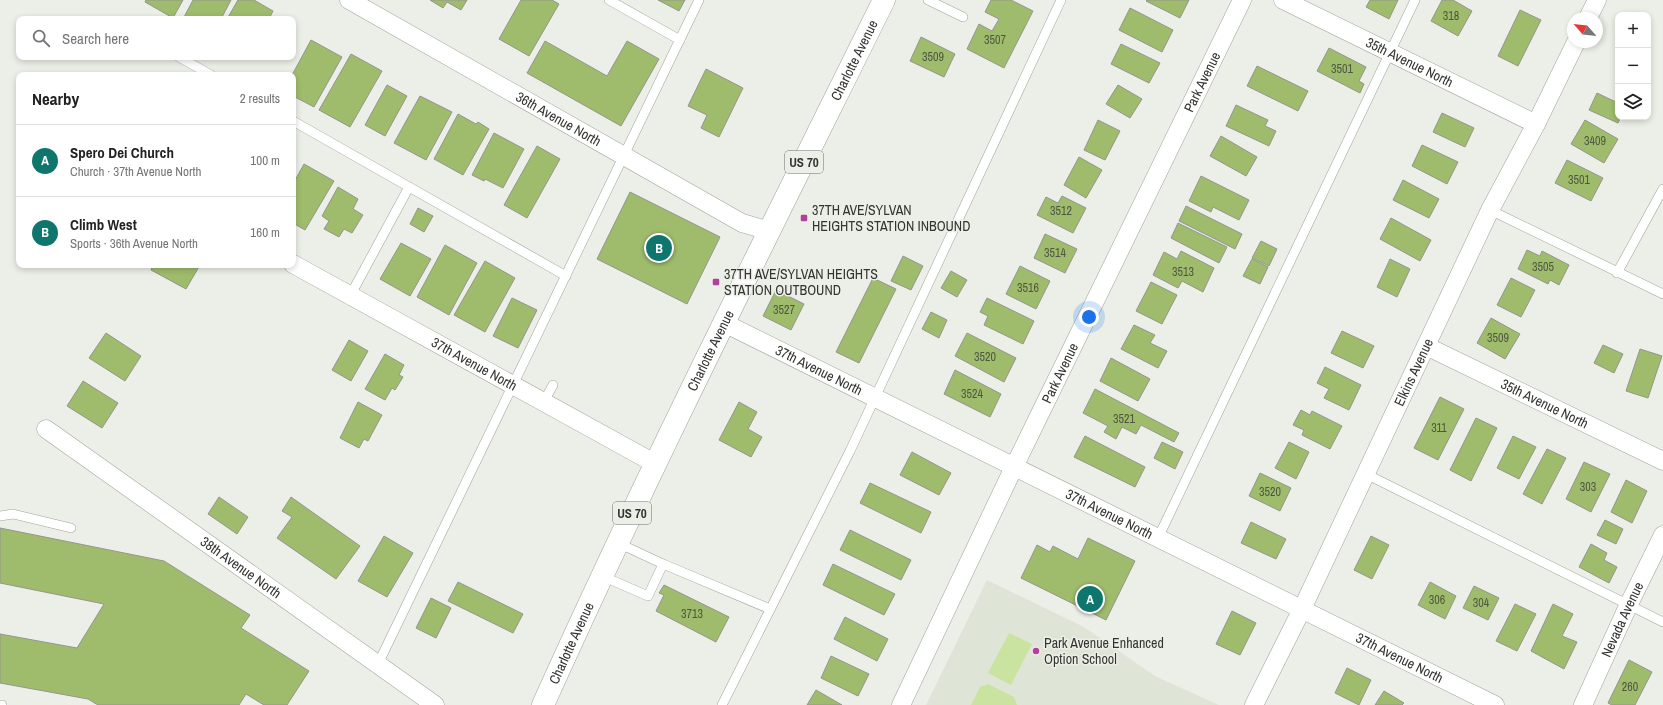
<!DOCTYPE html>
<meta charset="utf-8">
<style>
body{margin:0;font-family:"Archivo Narrow",sans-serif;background:#f6f6f6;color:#222}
.controls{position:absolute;right:12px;top:12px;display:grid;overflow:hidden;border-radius:8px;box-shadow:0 2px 6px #0003}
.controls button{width:36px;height:36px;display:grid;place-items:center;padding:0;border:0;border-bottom:1px solid #e0e0e0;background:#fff;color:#222;font:20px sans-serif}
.compass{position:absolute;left:1567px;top:12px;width:36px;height:36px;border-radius:50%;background:#fff;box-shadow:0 2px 6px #0003;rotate:298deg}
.you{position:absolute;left:1089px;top:317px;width:14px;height:14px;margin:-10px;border:3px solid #fff;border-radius:50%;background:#1a73e8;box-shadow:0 0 0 6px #1a73e833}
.badge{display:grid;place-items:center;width:26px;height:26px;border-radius:50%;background:#0f766e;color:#fff;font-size:13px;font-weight:700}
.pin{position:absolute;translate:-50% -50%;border:2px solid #fff;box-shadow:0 1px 4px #0006}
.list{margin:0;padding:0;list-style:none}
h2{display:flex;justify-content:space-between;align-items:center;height:52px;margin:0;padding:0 16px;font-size:17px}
h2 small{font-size:13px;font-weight:400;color:#767676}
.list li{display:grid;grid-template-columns:26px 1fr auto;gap:12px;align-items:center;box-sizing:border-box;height:72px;padding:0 16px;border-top:1px solid #e0e0e0}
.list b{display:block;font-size:15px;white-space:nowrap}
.list p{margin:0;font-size:13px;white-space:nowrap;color:#767676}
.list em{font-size:13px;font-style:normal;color:#767676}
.icon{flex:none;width:22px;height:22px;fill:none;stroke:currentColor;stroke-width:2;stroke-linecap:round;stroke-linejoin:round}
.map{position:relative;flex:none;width:1663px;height:705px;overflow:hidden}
.search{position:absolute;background:#fff;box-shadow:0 2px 6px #0003;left:16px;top:16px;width:280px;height:44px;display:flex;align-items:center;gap:10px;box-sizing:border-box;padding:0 14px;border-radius:8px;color:#767676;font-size:15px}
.panel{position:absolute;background:#fff;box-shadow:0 2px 6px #0003;left:16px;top:72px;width:280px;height:196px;border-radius:8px}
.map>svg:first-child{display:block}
.built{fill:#dfe5d6}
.green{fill:#cae3a0}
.building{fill:#9fbc6c;stroke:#93968e}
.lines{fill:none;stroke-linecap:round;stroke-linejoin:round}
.lane-casing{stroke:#a0a39b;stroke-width:10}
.street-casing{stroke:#a0a39b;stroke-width:19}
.primary-casing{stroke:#a0a39b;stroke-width:23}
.lane{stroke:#fff;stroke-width:9}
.street{stroke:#fff;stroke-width:18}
.primary{stroke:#fff;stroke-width:22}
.poi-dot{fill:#b2419d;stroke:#ecefe7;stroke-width:1.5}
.labels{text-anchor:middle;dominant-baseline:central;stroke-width:3;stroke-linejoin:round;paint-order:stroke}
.number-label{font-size:12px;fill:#4f5740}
.shield{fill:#ecefe7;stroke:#6b6d68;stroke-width:1}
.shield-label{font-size:13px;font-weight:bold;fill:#343532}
.street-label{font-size:14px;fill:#343532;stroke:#ecefe7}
.poi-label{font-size:14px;fill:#343532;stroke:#ecefe7;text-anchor:start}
</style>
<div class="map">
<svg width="1663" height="705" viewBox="0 0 1663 705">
<rect width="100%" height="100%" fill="#ecefe7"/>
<path class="built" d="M987,580L1084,627L1155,676L1219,705H926Z"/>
<g class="green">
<path d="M1009,633L1032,644L1011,685L988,673Z"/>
<path d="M988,684L1014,697L1017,705H971L980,687Z"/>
</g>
<g class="building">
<path d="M146,0H183L173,18L145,2Z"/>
<path d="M193,0H231L221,19H183Z"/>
<path d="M238,0H254L273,11L269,19H227Z"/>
<path d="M430,0H467L461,10L447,2L443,8Z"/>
<path d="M521,0H552L559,4L529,56L499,39Z"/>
<path d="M658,0H685L679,11Z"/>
<path d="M991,0H1011L1033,11L1004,68L967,49L979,24L992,31L999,19L985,12Z"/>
<path d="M1147,0H1189L1180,18L1146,1Z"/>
<path d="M1370,0H1398L1389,19L1366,7Z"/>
<path d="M1442,0H1453L1472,11L1458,36L1431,21Z"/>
<path d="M1130,8L1173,30L1162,52L1119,30Z"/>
<path d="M1520,10L1541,20L1518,66L1498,56Z"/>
<path d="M921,37L955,54L944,77L910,61Z"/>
<path d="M311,40L342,57L314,107L293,96L292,75Z"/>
<path d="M545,41L607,76L627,41L659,59L621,126L527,73Z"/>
<path d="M1121,44L1160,63L1149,83L1111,64Z"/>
<path d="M1329,48L1366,67L1359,81L1364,84L1360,93L1317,71Z"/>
<path d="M351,54L382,71L350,127L319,110Z"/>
<path d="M1257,66L1308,91L1298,111L1247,86Z"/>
<path d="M706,69L743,88L719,137L701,128L707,115L688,106Z"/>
<path d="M387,85L407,96L385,136L365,125Z"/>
<path d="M1118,85L1142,99L1130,118L1106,104Z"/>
<path d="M1597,93L1618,103V117H1621L1618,123L1589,110Z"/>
<path d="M420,96L452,112L426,160L394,143Z"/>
<path d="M1236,105L1268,120L1265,126L1276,131L1269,146L1226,126Z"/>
<path d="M1442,113L1474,128L1465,147L1433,132Z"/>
<path d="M458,114L476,124L478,122L489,129L463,175L434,159Z"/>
<path d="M1098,120L1120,131L1105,160L1084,150Z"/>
<path d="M1585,120L1618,139L1604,163L1571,144Z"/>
<path d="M494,133L524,149L503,188L485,179L484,181L472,175Z"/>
<path d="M1221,136L1257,157L1246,176L1210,156Z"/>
<path d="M1422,145L1458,162L1447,184L1412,166Z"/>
<path d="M537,146L560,159L527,218L504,205Z"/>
<path d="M1079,157L1102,170L1086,198L1064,185Z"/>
<path d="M1567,160L1603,178L1591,201L1555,183Z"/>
<path d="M304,164L334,181L305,230L293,223V184Z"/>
<path d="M1201,176L1249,200L1239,220L1213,207L1211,212L1189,201Z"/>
<path d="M1403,180L1439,199L1429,218L1393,200Z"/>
<path d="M338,187L358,199L353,209L363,215L352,233L344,229L339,237L324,229L329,221L322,216Z"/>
<path d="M630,192L720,237L687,304L597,259Z"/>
<path d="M1062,196L1086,208L1073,233L1037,215L1046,197L1058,203Z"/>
<path d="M1186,206L1242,234L1235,249L1179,221Z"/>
<path d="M418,208L433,216L424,232L410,224Z"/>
<path d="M1391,218L1431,240L1420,261L1380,239Z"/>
<path d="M1178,223L1227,247L1219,263L1171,238Z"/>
<path d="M1045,234L1077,249L1065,273L1034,258Z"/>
<path d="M1261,241L1277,249L1269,266L1252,258Z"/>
<path d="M401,243L431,259L410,296L380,279Z"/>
<path d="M445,245L477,263L449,315L417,297Z"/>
<path d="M1527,250L1540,256L1542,251L1569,265L1559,285L1550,280L1548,284L1518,269Z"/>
<path d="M1181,251L1214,268L1203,292L1182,281L1178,288L1153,275L1164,252L1177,259Z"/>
<path d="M903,256L923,266L911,290L891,281Z"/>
<path d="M1252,259L1268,267L1260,284L1243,276Z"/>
<path d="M1390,259L1410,269L1397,297L1377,287Z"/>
<path d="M485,261L515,278L485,332L454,315Z"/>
<path d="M153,265H200L186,289L151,270Z"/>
<path d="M1020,266L1050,281L1036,309L1006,294Z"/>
<path d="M951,271L967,280L957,297L941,288Z"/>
<path d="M873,278L896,289L859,363L836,352Z"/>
<path d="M1511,278L1535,290L1521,317L1497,305Z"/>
<path d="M1151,282L1177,295L1162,324L1136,311Z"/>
<path d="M776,290L804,304L791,330L763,316Z"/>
<path d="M512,298L537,310L518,348L493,336Z"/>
<path d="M987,298L1034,321L1023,344L984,325L988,316L980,312Z"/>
<path d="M931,312L947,320L939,338L922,329Z"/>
<path d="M1491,318L1520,334L1505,359L1477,343Z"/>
<path d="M1134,325L1155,335L1150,343L1167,351L1158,368L1121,349Z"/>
<path d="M1342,331L1374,346L1363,368L1331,353Z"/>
<path d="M106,333L141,356L125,381L89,358Z"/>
<path d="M967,333L1016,358L1004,382L955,356Z"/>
<path d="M349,340L368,351L351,381L332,370Z"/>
<path d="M1603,345L1623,354L1614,373L1594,363Z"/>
<path d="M1640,349L1662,356L1648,398L1626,391Z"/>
<path d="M385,354L404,365L399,375L403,377L395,390L392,388L385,400L365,389Z"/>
<path d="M1111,358L1150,379L1138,401L1100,381Z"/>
<path d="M1325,367L1361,385L1349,410L1324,398L1329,389L1317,383Z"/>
<path d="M955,370L1001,394L990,417L944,394Z"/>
<path d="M83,381L118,403L102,428L67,406Z"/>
<path d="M1095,389L1179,433L1174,442L1141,425L1136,434L1122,427L1116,439L1104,432L1108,426L1083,413Z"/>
<path d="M1440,397L1464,409L1438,460L1414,448Z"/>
<path d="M358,402L382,415L368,441L364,439L359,448L340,438Z"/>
<path d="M739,402L757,412L748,429L762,437L751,457L719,440Z"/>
<path d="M1301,410L1310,415L1312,411L1342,426L1330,449L1302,435L1304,430L1293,425Z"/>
<path d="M1476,418L1497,428L1471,481L1450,470Z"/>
<path d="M1085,436L1145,467L1135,487L1074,457Z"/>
<path d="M1513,436L1536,447L1519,479L1497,468Z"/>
<path d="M1162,442L1183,452L1175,469L1154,458Z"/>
<path d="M1289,442L1309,452L1296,479L1275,468Z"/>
<path d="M1547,449L1566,458L1542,504L1523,494Z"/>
<path d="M912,452L951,473L939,495L900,475Z"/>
<path d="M1584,462L1610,474L1591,512L1566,499Z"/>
<path d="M1260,473L1291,488L1280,511L1249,496Z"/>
<path d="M1626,480L1647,491L1632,523L1611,512Z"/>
<path d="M870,483L931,512L921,533L860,503Z"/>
<path d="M219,497L248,517L237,534L208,514Z"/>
<path d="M291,497L360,546L336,579L277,538L292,517L282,511Z"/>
<path d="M1605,520L1623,529L1616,544L1597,535Z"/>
<path d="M1251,522L1286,539L1276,559L1241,543Z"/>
<path d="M0,528L164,561L250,615L241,628L309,671L287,705H264L246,694L239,705H98L88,699L0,683V634L77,648L104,604L0,583Z"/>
<path d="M850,530L911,560L901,580L840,550Z"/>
<path d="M384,536L413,553L387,597L358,581Z"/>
<path d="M1371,536L1389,545L1372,579L1354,570Z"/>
<path d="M1088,538L1135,561L1106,620L1021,578L1037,545L1050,552L1053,546L1078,559Z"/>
<path d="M1591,544L1607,553L1604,560L1617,567L1609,583L1579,567Z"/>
<path d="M833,564L895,594L884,615L823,585Z"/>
<path d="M458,582L523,614L513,633L448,601Z"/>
<path d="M1430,582L1456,596L1445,619L1418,605Z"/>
<path d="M664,585L729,617L716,642L656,611L664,595L659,593Z"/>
<path d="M1474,586L1499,598L1488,620L1463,608Z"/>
<path d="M431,598L451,608L436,638L416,628Z"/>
<path d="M1515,604L1536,614L1517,651L1496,641Z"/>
<path d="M1553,604L1573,614L1562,636L1577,642L1564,669L1531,651Z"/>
<path d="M1232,611L1256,623L1240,655L1216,644Z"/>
<path d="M845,617L888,639L877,661L834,639Z"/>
<path d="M831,656L869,674L858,696L821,678Z"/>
<path d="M1629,660L1652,672L1635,705H1612L1608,703Z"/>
<path d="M1347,668L1371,680L1359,705L1335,693Z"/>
<path d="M816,690L842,705H807Z"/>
<path d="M1384,691L1404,703L1402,705H1375Z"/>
</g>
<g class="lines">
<defs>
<g id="lane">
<path d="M609,0L680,40"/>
<path d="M928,0L963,17"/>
<path d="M179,57L211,75"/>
<path d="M293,121L566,276"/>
<path d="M1490,210L1663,294"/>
<path d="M1617,273L1663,189"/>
<path d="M350,296L409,187"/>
<path d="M543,403L553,385"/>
<path d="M1366,474L1663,622"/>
<path d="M0,516L13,514L71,528"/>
<path d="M1158,538L1415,0"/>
<path d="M663,564L770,609"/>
<path d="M602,576L648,596L663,564L618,543"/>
<path d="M378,664L699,0"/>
<path d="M0,705H2"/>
<path d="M722,705L850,451L1061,0"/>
</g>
<g id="street">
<path id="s1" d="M349,0L742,223L770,231"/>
<path id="s2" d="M1283,0L1536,124"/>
<path d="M1588,18L1597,0"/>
<path id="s3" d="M293,264L656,464"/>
<path id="s4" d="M724,323L1495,705"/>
<path id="s5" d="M1426,346L1663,461"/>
<path id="s6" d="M46,429L435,705"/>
<path id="s7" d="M901,705L1014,467L1242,0"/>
<path id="s8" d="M1254,705L1302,609L1490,210L1536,124L1576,42"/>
<path id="s9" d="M1583,705L1629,604L1663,535"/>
</g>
<g id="primary">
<path id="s10" d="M543,705C650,467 768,234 884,0"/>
</g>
</defs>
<use href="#lane" class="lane-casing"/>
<use href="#street" class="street-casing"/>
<use href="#primary" class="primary-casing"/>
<use href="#lane" class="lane"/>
<use href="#street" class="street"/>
<use href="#primary" class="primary"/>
</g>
<g class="poi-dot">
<rect x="800" y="214" width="8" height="8" rx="2"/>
<rect x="712" y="278" width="8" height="8" rx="2"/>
<circle cx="1036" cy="651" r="4"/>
</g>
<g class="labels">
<g class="number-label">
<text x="1451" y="16">318</text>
<text x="995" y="40">3507</text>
<text x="933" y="57">3509</text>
<text x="1342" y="69">3501</text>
<text x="1595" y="141">3409</text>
<text x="1579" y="180">3501</text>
<text x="1061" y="211">3512</text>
<text x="1055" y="253">3514</text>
<text x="1543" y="267">3505</text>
<text x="1183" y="272">3513</text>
<text x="1028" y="288">3516</text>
<text x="784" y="310">3527</text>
<text x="1498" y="338">3509</text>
<text x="985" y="357">3520</text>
<text x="972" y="394">3524</text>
<text x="1124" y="419">3521</text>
<text x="1439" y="428">311</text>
<text x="1588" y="487">303</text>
<text x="1270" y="492">3520</text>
<text x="1437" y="600">306</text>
<text x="1481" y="603">304</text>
<text x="692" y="614">3713</text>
<text x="1630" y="687">260</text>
</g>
<g class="shield">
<rect x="785" y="151" width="38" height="22" rx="3"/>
<rect x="613" y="502" width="38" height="22" rx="3"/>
</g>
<g class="shield-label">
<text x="804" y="162">US 70</text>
<text x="632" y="513">US 70</text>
</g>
<g class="street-label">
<text stroke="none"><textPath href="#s10" startOffset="716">Charlotte Avenue</textPath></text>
<text stroke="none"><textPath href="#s2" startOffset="141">35th Avenue North</textPath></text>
<text stroke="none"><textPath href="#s7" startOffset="692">Park Avenue</textPath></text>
<text stroke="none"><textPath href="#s1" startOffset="241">36th Avenue North</textPath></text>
<text stroke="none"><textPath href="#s10" startOffset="392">Charlotte Avenue</textPath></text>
<text stroke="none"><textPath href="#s3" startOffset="207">37th Avenue North</textPath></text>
<text stroke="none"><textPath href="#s4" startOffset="106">37th Avenue North</textPath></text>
<text stroke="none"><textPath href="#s8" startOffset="369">Elkins Avenue</textPath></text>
<text stroke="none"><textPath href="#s7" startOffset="368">Park Avenue</textPath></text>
<text stroke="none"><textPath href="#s5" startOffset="132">35th Avenue North</textPath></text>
<text stroke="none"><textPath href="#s4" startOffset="430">37th Avenue North</textPath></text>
<text stroke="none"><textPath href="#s6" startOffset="239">38th Avenue North</textPath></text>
<text stroke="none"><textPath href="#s9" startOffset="94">Nevada Avenue</textPath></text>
<text stroke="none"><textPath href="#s10" startOffset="68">Charlotte Avenue</textPath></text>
<text stroke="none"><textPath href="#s4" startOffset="754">37th Avenue North</textPath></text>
</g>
<g class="poi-label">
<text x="812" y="210">37TH AVE/SYLVAN<tspan x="812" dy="16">HEIGHTS STATION INBOUND</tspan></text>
<text x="724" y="274">37TH AVE/SYLVAN HEIGHTS<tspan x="724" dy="16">STATION OUTBOUND</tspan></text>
<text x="1044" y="643">Park Avenue Enhanced<tspan x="1044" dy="16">Option School</tspan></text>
</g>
</g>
</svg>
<div class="controls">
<button>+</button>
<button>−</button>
<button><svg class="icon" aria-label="layers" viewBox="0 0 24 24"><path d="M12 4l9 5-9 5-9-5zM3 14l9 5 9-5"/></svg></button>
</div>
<svg class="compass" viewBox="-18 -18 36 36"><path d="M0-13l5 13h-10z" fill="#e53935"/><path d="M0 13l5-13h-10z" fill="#767676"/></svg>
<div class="you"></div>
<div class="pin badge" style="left:1090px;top:599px">A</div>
<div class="pin badge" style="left:659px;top:248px">B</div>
<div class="search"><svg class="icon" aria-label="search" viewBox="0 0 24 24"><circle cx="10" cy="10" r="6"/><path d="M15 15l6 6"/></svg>Search here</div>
<section class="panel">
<h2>Nearby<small>2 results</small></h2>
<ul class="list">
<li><span class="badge">A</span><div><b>Spero Dei Church</b><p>Church · 37th Avenue North</p></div><em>100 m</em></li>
<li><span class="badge">B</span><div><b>Climb West</b><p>Sports · 36th Avenue North</p></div><em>160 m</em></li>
</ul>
</section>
</div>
